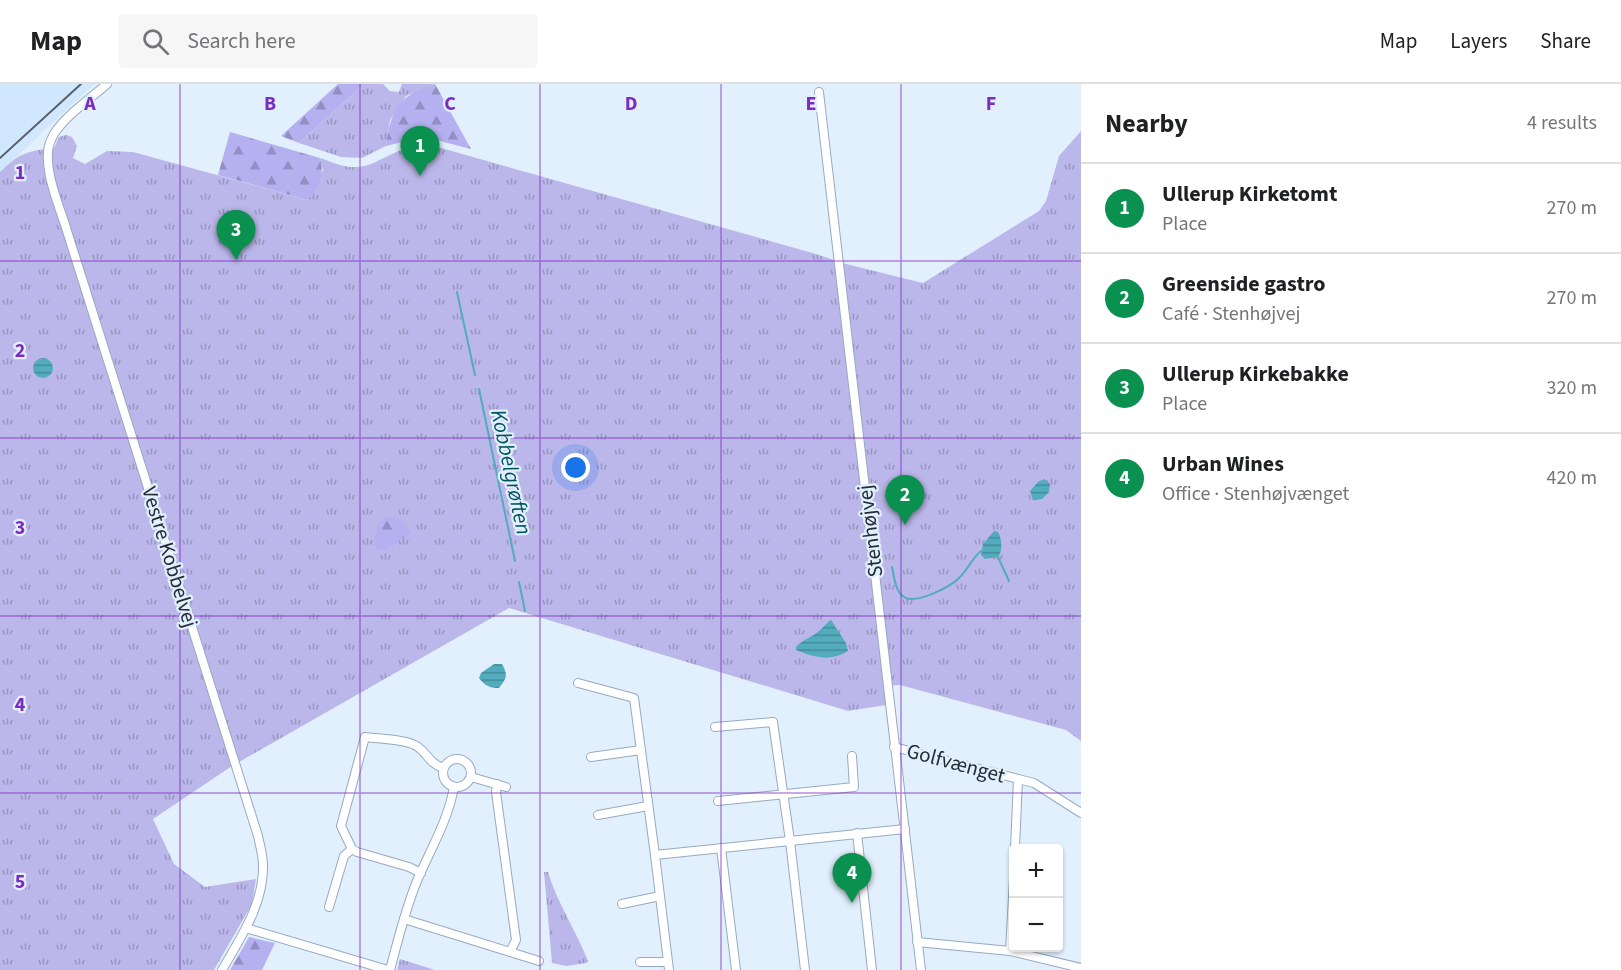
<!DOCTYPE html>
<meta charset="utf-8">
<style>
body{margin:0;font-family:"Source Sans 3",sans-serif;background:#f6f6f6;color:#202124}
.controls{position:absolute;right:18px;bottom:18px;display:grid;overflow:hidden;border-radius:6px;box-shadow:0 2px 4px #0004}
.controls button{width:54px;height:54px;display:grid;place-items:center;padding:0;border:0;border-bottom:2px solid #e0e0e0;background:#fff;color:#202124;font:30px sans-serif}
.you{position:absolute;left:576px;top:384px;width:21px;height:21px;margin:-15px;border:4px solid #fff;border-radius:50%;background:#1a73e8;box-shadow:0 0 0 9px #1a73e833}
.badge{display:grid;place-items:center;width:39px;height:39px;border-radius:50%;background:#0a904f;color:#fff;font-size:20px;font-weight:700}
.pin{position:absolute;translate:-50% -50px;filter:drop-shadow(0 2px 3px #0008)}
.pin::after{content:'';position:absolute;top:32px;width:21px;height:18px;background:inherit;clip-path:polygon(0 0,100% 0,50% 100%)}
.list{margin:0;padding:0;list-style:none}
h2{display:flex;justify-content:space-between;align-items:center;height:78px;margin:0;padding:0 24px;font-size:26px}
h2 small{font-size:20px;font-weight:400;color:#757577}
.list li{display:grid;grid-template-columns:39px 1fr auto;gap:18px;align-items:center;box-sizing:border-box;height:90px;padding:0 24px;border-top:2px solid #e0e0e0}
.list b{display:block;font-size:22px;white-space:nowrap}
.list p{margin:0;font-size:20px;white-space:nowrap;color:#757577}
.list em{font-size:20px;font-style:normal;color:#757577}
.icon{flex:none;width:33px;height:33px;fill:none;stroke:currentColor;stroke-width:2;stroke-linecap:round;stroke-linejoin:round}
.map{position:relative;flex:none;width:1081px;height:886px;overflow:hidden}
header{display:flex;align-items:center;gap:36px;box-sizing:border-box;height:84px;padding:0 30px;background:#fff;border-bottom:2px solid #e0e0e0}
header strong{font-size:28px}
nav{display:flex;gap:33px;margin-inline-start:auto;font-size:21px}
.search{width:420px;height:54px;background:#f6f6f6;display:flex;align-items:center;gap:15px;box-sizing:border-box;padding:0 21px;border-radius:6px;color:#757577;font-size:22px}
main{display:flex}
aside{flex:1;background:#fff}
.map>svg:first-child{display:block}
.built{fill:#d1e7fe}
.grass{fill:url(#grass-tufts)}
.forest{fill:url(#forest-firs)}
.water{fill:url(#water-rules)}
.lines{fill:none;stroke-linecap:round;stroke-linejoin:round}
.stream{stroke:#52acbd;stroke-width:2}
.minor-casing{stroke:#95aac0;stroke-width:10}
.minor{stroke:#fff;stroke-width:8}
.rail{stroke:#57606b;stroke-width:2}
.grid{fill:none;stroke:#7b2cbf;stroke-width:1.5;stroke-opacity:0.55}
.labels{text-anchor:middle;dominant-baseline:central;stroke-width:4.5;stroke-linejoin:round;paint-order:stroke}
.street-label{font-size:21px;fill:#242c35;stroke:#e2f0fe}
.water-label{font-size:22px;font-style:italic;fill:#005460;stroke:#e2f0fe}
.grid-label{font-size:20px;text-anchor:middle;font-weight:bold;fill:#7b2cbf;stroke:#e2f0fe;stroke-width:4.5;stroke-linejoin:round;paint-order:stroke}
</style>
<header>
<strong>Map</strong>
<div class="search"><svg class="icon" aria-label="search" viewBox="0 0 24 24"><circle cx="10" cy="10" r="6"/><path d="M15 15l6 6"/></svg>Search here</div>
<nav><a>Map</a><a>Layers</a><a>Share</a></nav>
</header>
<main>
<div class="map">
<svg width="1081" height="886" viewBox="0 0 1081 886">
<defs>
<pattern id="grass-tufts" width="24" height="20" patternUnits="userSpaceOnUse" patternTransform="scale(1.5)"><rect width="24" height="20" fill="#bbb7ea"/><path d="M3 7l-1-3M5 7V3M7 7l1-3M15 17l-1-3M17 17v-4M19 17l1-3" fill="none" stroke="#9895be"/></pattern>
<pattern id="forest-firs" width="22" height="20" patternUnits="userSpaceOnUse" patternTransform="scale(1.5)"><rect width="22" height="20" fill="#b5b0ef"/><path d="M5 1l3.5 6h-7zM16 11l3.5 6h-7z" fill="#938fc2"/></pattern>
<pattern id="water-rules" width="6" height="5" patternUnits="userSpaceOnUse" patternTransform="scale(1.5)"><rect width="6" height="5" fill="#52acbd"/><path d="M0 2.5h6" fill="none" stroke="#448c9a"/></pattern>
</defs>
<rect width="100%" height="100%" fill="#e2f0fe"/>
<path class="built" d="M0,0H94L0,88Z"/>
<g class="grass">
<path d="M364,0H383L390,7L399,8L402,0H434L406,12L390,36L386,62L362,74L341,73L299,59Z"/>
<path d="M1081,47V657L1066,646L900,601L885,602L886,621L848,627L509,524L232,682L153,735L174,780L205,803L256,795L252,820L214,886H0V88C19,69 28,67 54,64L59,53L66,51L72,53L77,62L73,74L85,80L107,67L133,68L308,116L323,86L320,74C330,77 342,83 352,83C369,84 378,76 392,70C405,63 420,62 434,62L816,170L846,180L923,199L1039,127L1046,117L1059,72Z"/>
<path d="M544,788H548C557,819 576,846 588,877L586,879L566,882L552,879Z"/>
<path d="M400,875L435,886H397Z"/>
</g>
<g class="forest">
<path d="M338,0H364L299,59L281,52Z"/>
<path d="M435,0L471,65L440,57L414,55L386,62C391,26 398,11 435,0Z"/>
<path d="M230,48L320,74C325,92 319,102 308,116L218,91Z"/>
<path d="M388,433L401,435L411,448L388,465L377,466C373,453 374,438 388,433Z"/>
<path d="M249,853L275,859L262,886H230Z"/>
</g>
<g class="water">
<circle cx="43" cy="284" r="10"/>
<path d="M1044,395L1050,400L1049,408L1042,415L1033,416L1030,407L1038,398Z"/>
<path d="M994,447L998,448C1002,455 1003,466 998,473L985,475L981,471L983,460Z"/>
<path d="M831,536L846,559L848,567C831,578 813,573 796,566V563C803,555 813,553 820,546C825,542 826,539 831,536Z"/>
<path d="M494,580H502C508,591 507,594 499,604C490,604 485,602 479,594L481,589Z"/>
</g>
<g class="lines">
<g class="stream">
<path d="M457,208L475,291"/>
<path d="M479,305L515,477"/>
<path d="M998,473L1009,497"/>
<path d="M892,483C894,492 895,507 904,513C916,521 952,502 960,493C968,485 973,473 981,467"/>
<path d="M519,498L525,527"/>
</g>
<defs>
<g id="minor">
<path d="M107,0C90,15 59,36 51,56C40,80 60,123 67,147L258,752C260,762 263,771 263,781C264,820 241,853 222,886"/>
<path d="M819,8L921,886"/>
<path d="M578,599L634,614L655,771"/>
<path d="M715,643L773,638L790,757L805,886"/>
<path d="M894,663L1018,695L1015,764"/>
<path d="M591,673L641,666"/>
<circle cx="457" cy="689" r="14"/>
<path d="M471,693L506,703"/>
<path d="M1018,695L1034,699L1081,729"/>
<path d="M718,717L854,703L852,672"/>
<path d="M598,731L648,722"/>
<path d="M857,749L872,886"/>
<path d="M721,764L736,886"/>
<path d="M421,789L409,783L357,768L352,765L341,742L365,653C378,655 408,655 418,663C429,671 428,678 443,684"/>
<path d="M622,820L660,812"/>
<path d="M329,823L344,772L352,765"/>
<path d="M404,835L510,868L516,856L496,708L497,700"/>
<path d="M246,844L388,886"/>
<path d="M917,858L1010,867L1081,884"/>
<path d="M1010,867L1014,794"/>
<path d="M510,868L539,877"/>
<path d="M640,878H667"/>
<path d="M390,886C398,856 405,826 417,797C430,766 448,737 454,703"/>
<path d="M669,886L655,771L905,745"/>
</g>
</defs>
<use href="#minor" class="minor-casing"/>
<use href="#minor" class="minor"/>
<path class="rail" d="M0,74L81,0"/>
</g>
<path class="grid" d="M180,0V886M360,0V886M540,0V886M721,0V886M901,0V886M0,177H1081M0,354H1081M0,532H1081M0,709H1081"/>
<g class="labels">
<g class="street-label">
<text transform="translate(870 447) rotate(-97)">Stenhøjvej</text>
<text transform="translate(170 473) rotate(73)">Vestre Kobbelvej</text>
<text transform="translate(956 679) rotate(15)">Golfvænget</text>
</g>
<g class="water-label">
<text transform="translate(511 388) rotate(78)">Kobbelgrøften</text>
</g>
</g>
<g class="grid-label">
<text x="90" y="26">A</text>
<text x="270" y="26">B</text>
<text x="450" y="26">C</text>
<text x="631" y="26">D</text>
<text x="811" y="26">E</text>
<text x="991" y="26">F</text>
<text x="20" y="95">1</text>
<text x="20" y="273">2</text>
<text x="20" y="450">3</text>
<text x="20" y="627">4</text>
<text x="20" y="804">5</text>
</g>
</svg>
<div class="controls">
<button>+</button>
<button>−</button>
</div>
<div class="you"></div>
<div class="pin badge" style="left:420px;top:92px">1</div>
<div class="pin badge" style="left:905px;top:441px">2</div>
<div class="pin badge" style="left:236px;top:176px">3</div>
<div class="pin badge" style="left:852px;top:819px">4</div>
</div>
<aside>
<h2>Nearby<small>4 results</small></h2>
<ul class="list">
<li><span class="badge">1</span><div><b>Ullerup Kirketomt</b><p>Place</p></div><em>270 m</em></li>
<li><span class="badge">2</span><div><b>Greenside gastro</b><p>Café · Stenhøjvej</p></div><em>270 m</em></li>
<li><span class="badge">3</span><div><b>Ullerup Kirkebakke</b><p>Place</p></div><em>320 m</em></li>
<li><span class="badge">4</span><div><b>Urban Wines</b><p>Office · Stenhøjvænget</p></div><em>420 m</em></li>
</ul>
</aside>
</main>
